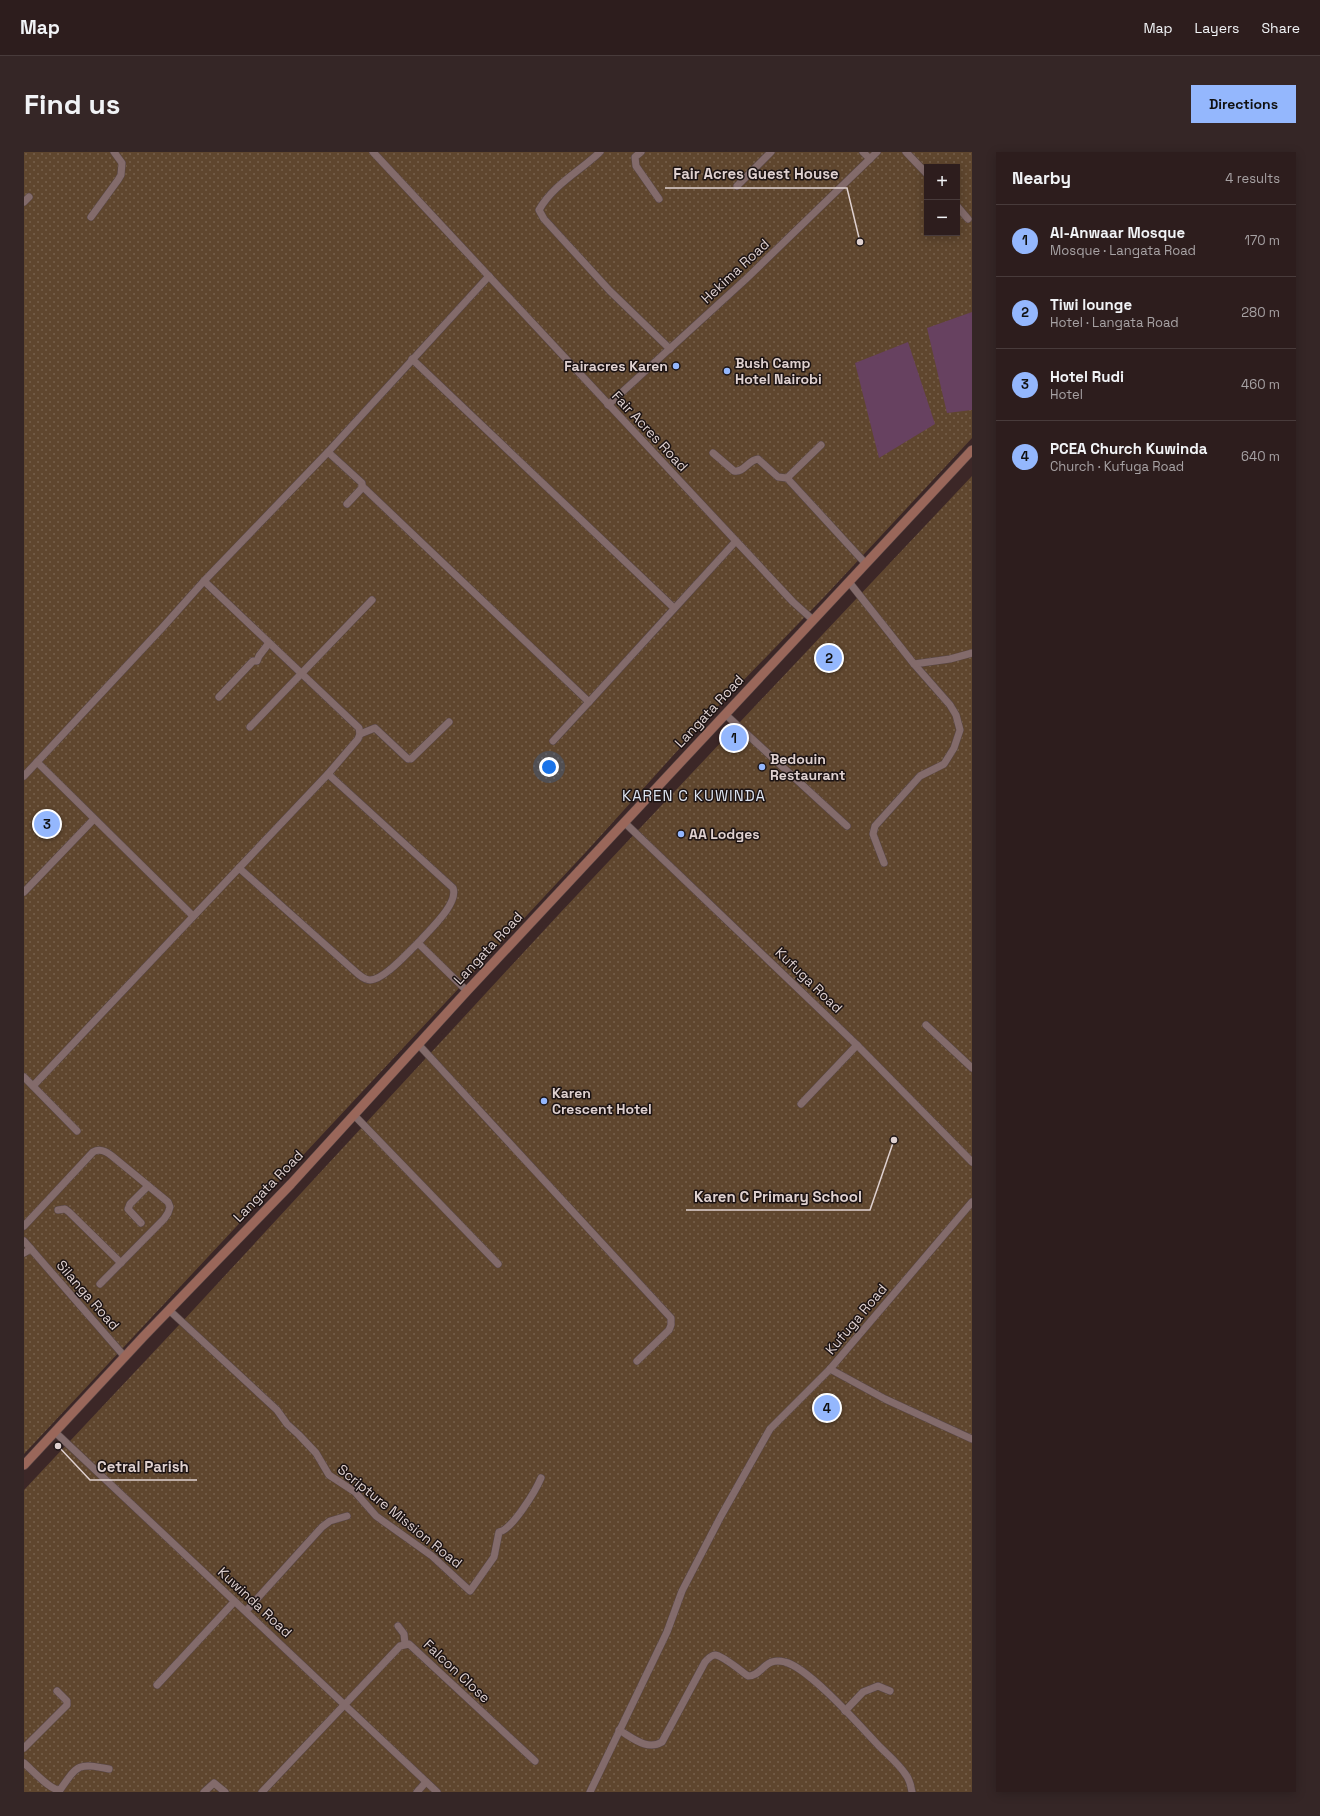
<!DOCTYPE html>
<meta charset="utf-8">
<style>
body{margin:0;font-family:"Space Grotesk",sans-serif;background:#352626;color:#f1f3f6}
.controls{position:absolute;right:12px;top:12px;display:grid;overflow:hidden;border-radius:0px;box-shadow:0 2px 10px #0003}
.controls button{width:36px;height:36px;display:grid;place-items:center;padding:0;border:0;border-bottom:1px solid #483b3b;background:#2d1d1d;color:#f1f3f6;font:20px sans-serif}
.you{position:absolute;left:525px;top:615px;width:14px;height:14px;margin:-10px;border:3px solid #fff;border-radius:50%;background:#1a73e8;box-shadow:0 0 0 6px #1a73e833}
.badge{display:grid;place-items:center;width:26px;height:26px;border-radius:50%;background:#94b7fd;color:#111;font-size:13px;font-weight:700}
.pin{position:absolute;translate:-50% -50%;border:2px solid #fff;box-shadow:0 1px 4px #0006}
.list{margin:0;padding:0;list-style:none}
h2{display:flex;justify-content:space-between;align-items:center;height:52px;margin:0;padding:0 16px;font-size:17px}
h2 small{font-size:13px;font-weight:400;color:#a7a2a4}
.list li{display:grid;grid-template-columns:26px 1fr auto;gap:12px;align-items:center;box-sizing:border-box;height:72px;padding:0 16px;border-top:1px solid #483b3b}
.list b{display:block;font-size:15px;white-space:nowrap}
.list p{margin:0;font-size:13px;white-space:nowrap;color:#a7a2a4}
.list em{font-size:13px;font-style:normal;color:#a7a2a4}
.map{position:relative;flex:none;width:948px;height:1640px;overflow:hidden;border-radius:0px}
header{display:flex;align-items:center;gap:24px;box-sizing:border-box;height:56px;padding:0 20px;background:#2d1d1d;border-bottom:1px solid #483b3b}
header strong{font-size:19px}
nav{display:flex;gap:22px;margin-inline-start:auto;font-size:14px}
.intro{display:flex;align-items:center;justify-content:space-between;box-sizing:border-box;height:96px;padding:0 24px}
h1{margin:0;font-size:28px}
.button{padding:10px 18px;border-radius:0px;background:#94b7fd;color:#111;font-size:14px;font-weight:700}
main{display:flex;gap:24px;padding:0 24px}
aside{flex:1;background:#2d1d1d;border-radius:0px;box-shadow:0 2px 10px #0003}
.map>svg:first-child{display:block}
.garden{fill:url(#garden-dots);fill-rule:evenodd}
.water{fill:#674160}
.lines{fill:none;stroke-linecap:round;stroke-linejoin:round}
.minor-casing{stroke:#574646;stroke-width:8}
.secondary-casing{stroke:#574646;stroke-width:10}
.minor{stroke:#836b6b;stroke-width:7}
.secondary{stroke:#9a675a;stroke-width:9}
.poi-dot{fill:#94b7fd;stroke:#1c1313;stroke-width:1.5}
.labels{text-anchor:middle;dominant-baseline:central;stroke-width:3;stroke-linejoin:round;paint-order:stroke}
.street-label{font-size:14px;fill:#dfd1d0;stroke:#1c1313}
.poi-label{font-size:14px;font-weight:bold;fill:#dfd1d0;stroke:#1c1313;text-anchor:start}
.neighbourhood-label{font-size:15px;letter-spacing:1px;fill:#dde4f1;stroke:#1c1313}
.leader{fill:none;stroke:#dfd1d0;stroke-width:1.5}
.callout-dot{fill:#dfd1d0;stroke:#1c1313;stroke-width:1.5}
.callout-label{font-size:15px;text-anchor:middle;font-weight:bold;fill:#dfd1d0;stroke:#1c1313;stroke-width:3;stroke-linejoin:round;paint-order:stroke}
</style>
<header>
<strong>Map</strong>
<nav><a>Map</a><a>Layers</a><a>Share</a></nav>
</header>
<div class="intro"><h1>Find us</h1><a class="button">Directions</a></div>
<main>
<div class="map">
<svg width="948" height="1640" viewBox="0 0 948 1640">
<defs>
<pattern id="garden-dots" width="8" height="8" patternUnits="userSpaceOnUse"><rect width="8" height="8" fill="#5f462e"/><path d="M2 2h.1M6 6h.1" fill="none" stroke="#76604b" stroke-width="1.8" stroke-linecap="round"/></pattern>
</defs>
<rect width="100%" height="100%" fill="#3c2727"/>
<g class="garden">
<path d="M0,0H948V286L802,443L683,566L562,700L0,1302ZM903,15H933V81H903Z"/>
<path d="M948,324V1640H0V1338L170,1157L536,761Z"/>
</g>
<g class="water">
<path d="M948,160V258L923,261L903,176Z"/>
<path d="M884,190L911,272L855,306L831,211Z"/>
</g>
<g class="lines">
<defs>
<g id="minor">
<path d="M349,0L712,389L769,450L789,468"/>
<path d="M576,0C556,19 529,33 515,58L520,67L586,139L646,197"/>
<path d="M617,0L611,5L612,14L635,47"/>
<path d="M839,0L846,7"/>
<path d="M882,0L903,22"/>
<path d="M713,34L747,0"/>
<path d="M0,50L5,45"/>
<path d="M933,54L944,67"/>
<path d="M67,65L94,28L97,23L98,11L90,0"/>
<path d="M388,207L650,456"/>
<path d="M584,253L722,127L853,0"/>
<path d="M797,293L763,326L842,412"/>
<path d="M304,300L338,331V336L323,352"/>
<path d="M689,301L710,319C720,321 724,308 734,307L754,325L763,326"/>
<path d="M338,334L565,550L712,389"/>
<path d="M180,429L335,576L336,582L334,587L304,622L429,736C435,752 404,779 394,791L443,839"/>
<path d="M825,430L890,512L926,553L932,563L936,578L930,596L920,612L896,624L851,674L849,682L860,711"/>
<path d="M890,512L926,507L948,501"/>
<path d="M195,545L229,509H233L235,504L245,491"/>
<path d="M701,562L823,674"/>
<path d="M226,575L348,448"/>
<path d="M336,582L351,576L384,607H387L425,570"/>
<path d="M529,589L565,550"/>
<path d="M13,610L169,764"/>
<path d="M0,624L138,476L180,429L304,300L465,124"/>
<path d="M600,670L833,893L948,1010"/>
<path d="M215,716L304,622"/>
<path d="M0,740L70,667"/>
<path d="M902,873L948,916"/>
<path d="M394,892L647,1166V1173L645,1178L613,1209"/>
<path d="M0,925L53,979"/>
<path d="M9,934L215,716L334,822C338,825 341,828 346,828C360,828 384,800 394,791"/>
<path d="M777,952L833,893"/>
<path d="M330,963L474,1112"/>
<path d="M34,1058L41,1057L45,1060L97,1111"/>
<path d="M117,1071L104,1057L106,1052L124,1034"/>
<path d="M0,1074L69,1000C76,996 82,999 88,1004L144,1050L146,1055L144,1061L140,1067L76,1132"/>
<path d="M0,1089L101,1205"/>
<path d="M0,1101L7,1097"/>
<path d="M145,1158L253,1258L263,1272L275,1283L292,1301L305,1323L331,1340L352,1364L408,1404L446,1439L470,1405L475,1380C488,1378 512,1338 517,1326"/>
<path d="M806,1217L861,1247L948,1287"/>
<path d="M31,1280L413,1640"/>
<path d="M222,1459L298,1375L306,1369L323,1364"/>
<path d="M374,1474L380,1482L381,1492"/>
<path d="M133,1533L210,1450"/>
<path d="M821,1559L839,1540L854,1534L866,1539"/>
<path d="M595,1578C609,1586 623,1599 638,1590L681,1510C684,1507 687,1503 691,1503C698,1503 717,1519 724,1524C739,1524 740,1504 761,1510C785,1516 836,1574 855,1594C864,1603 875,1612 882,1623C886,1628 887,1634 888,1640"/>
<path d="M0,1596L43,1553V1549L33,1539"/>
<path d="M0,1611C8,1618 27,1639 36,1638C54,1612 54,1611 85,1617"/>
<path d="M180,1640L190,1631L201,1640"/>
<path d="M238,1640L376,1494L385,1492L511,1609"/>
<path d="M393,1640L402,1630"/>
<path d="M566,1640L643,1480L658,1439L697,1364L746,1277L806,1217L948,1050"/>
</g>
<path id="secondary" d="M0,1313L120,1184L267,1032L443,839L948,298"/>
</defs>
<use href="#minor" class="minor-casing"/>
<use href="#secondary" class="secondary-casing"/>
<use href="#minor" class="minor"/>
<use href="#secondary" class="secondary"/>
</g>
<g class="poi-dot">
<circle cx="652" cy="214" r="4"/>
<circle cx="703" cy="219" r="4"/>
<circle cx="738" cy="615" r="4"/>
<circle cx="657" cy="682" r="4"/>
<circle cx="520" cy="949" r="4"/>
</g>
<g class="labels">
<g class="street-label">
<text transform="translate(711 119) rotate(-43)">Hekima Road</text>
<text transform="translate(626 279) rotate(47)">Fair Acres Road</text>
<text transform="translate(685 559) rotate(-47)">Langata Road</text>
<text transform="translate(464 796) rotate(-47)">Langata Road</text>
<text transform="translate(785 828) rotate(44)">Kufuga Road</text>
<text transform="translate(244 1034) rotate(-46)">Langata Road</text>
<text transform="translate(64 1143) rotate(49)">Silanga Road</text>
<text transform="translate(832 1167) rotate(-50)">Kufuga Road</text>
<text transform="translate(376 1364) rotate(39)">Scripture Mission Road</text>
<text transform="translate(231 1450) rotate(43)">Kuwinda Road</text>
<text transform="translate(433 1519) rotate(43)">Falcon Close</text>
</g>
<g class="poi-label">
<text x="711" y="211">Bush Camp<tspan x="711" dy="16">Hotel Nairobi</tspan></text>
<text x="644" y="214" text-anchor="end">Fairacres Karen</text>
<text x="746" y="607">Bedouin<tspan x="746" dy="16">Restaurant</tspan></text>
<text x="665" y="682">AA Lodges</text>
<text x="528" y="941">Karen<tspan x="528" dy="16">Crescent Hotel</tspan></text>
</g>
<g class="neighbourhood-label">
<text x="670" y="643">KAREN C KUWINDA</text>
</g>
</g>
<path class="leader" d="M836 90L823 36H641M870 988L846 1058H662M34 1294L66 1328H173"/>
<g class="callout-dot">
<circle cx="836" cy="90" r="4"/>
<circle cx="870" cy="988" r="4"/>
<circle cx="34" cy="1294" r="4"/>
</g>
<g class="callout-label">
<text x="732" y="27">Fair Acres Guest House</text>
<text x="754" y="1050">Karen C Primary School</text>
<text x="119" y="1320">Cetral Parish</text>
</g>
</svg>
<div class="controls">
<button>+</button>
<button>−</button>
</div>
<div class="you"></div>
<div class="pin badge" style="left:710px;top:586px">1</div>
<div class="pin badge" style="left:805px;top:506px">2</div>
<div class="pin badge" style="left:23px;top:672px">3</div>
<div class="pin badge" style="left:803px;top:1256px">4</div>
</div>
<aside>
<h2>Nearby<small>4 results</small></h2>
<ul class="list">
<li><span class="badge">1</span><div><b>Al-Anwaar Mosque</b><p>Mosque · Langata Road</p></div><em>170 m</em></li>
<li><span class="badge">2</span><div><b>Tiwi lounge</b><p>Hotel · Langata Road</p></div><em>280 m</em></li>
<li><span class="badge">3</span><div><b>Hotel Rudi</b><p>Hotel</p></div><em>460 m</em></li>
<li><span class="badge">4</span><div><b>PCEA Church Kuwinda</b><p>Church · Kufuga Road</p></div><em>640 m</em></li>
</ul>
</aside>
</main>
